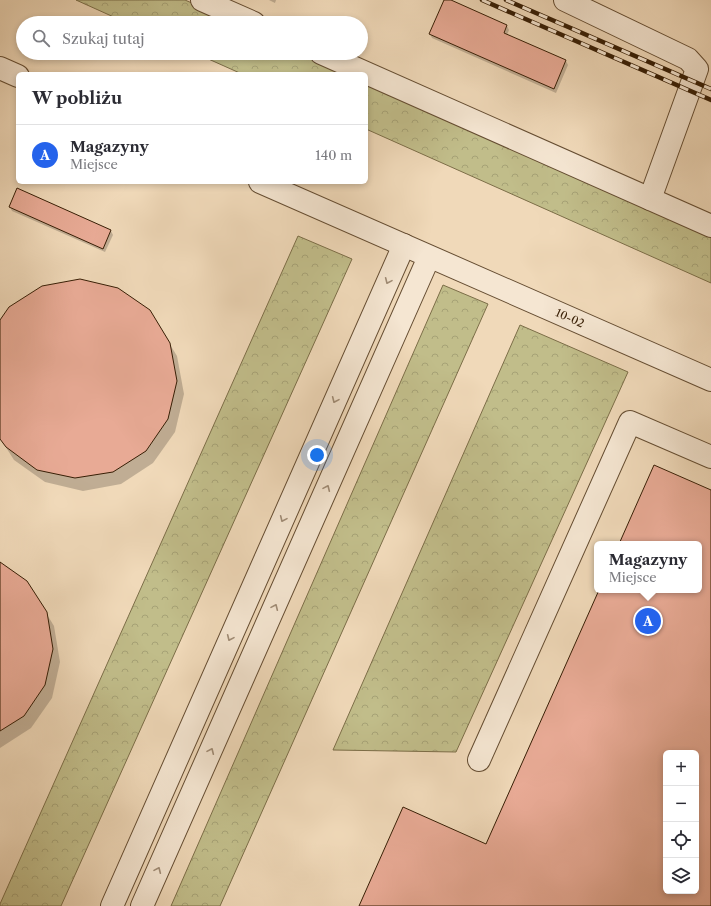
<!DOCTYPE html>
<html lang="pl">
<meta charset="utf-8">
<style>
body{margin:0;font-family:"Libre Caslon Text",serif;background:#f2f2f3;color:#2b2b33}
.controls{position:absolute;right:12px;bottom:12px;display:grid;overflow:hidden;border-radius:6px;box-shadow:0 2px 6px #0003}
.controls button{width:36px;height:36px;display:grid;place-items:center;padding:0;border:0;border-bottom:1px solid #e1e1e2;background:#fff;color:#2b2b33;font:20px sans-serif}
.you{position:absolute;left:317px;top:455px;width:14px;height:14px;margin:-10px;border:3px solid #fff;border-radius:50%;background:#1a73e8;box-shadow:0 0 0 6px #1a73e833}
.badge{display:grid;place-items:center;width:26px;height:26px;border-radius:50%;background:#2563eb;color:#fff;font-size:13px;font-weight:700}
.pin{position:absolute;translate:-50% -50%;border:2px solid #fff;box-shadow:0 1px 4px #0006}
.popup{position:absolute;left:594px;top:541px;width:108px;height:52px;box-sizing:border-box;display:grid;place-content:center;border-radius:6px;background:#fff;filter:drop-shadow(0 1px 3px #0005);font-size:13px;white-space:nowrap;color:#7c7c81}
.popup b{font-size:15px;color:#2b2b33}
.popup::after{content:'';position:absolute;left:50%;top:100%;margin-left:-8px;border:8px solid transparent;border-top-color:#fff}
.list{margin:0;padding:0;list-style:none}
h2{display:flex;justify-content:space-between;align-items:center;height:52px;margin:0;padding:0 16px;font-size:17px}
h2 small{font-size:13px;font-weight:400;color:#7c7c81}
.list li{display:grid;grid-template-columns:26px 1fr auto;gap:12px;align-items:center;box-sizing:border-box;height:60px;padding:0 16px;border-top:1px solid #e1e1e2}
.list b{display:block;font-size:15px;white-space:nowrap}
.list p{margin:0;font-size:13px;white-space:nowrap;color:#7c7c81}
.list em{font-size:13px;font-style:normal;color:#7c7c81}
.icon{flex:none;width:22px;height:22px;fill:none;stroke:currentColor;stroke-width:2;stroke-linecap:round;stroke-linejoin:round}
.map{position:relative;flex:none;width:711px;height:906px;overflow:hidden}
.search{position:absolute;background:#fff;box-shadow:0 2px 6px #0003;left:16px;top:16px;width:352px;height:44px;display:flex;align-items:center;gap:10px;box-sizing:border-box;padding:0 14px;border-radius:22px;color:#7c7c81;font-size:15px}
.panel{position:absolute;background:#fff;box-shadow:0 2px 6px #0003;left:16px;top:72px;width:352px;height:112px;border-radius:6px}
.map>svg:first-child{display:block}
.forest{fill:url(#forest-crowns);stroke:#7c6e48}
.shadow{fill:#0003}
.building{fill:#e8aa95;stroke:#371e05;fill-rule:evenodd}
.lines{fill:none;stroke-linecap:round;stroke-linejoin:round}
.minor-casing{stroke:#654d32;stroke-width:24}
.minor{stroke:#f5e6d2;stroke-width:22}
.rail-casing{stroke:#371e05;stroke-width:4.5}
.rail{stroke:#f5e6d2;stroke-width:3;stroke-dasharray:9;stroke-linecap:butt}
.oneway{stroke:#a08c76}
.labels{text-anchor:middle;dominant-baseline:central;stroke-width:4;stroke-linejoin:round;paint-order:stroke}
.street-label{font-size:11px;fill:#371e05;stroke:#f5e6d2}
</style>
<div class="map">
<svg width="711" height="906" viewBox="0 0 711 906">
<defs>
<pattern id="forest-crowns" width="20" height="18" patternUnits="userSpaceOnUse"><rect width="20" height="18" fill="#c1bd8a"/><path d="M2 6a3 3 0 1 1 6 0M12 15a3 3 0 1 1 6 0" fill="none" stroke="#a6a276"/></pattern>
</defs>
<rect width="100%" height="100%" fill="#f0d9b9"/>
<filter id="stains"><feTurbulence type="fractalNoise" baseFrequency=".005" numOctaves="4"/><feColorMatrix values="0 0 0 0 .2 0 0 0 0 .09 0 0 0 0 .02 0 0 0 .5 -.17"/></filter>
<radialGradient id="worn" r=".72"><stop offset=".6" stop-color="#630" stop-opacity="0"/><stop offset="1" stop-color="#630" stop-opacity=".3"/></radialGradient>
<g class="forest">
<path d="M76,0H185L237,23H127Z"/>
<path d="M195,53H305L352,74H242Z"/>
<path d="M366,80L711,233V283L366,129Z"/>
<path d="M298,236L352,259L61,906H0V904Z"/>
<path d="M443,285L488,304L220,906H171Z"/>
<path d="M520,325L628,372L456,752L333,750Z"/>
</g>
<g class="shadow">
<path d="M269,0H276L275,3Z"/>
<path d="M445,0H449L507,26L509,30L507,35L566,61L568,65L556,93L432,38L430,34Z"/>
<path d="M10,207L111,231L113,235L105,252L12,211Z"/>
<path d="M0,322L169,343L177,356L184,394L175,432L153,463L121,484L83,491L45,482L14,460L0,438Z"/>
<path d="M0,563L46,613L54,626L60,662L52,698L31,728L0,748Z"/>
</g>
<g class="building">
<path d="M444,0H451L507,25L504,33L566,60L554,89L429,34Z"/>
<path d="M17,188L111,230L103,249L9,207Z"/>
<path d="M80,279L118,288L150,310L170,343L177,381L168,419L146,451L113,472L75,478L37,470L6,447L0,439V320L9,307L42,286Z"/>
<path d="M654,465L711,490V906H359L403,807L486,844L599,590H699V544H619ZM666,753H696V891H666Z"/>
<path d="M0,562L27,581L47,612L53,649L45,685L24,716L0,731Z"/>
</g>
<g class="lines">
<defs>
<g id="minor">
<path d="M202,0L254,23"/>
<path d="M565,0L688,59L697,69L650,199"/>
<path d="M321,53L711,226"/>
<path d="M0,68L18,76"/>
<path d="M260,182L711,380"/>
<path d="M479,760L630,422L711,457"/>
<path d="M112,906L404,245"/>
<path d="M142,906L429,257"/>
</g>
</defs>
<use href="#minor" class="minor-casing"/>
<use href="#minor" class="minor"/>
<defs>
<g id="rail">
<path d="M482,0L711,100"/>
<path d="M506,0L711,89"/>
</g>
</defs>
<use href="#rail" class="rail-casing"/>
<use href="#rail" class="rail"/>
</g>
<defs><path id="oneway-chevron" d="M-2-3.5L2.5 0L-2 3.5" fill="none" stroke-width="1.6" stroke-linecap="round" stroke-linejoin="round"/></defs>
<g class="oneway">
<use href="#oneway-chevron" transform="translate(388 281) rotate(114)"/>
<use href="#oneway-chevron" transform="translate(335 400) rotate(114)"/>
<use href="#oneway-chevron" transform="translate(327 488) rotate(-66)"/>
<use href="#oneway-chevron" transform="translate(283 519) rotate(114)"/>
<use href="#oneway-chevron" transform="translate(275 607) rotate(-66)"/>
<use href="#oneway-chevron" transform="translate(230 638) rotate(114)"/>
<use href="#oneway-chevron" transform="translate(211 751) rotate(-66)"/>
<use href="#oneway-chevron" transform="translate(158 870) rotate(-66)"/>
</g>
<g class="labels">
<g class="street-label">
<text transform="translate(570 318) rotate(24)">10-02</text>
</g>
</g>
<rect width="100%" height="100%" filter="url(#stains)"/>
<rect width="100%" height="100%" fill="url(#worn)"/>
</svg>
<div class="controls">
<button>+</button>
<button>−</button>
<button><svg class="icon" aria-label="locate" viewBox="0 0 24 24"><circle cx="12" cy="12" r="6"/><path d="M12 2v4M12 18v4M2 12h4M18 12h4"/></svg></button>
<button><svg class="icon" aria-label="layers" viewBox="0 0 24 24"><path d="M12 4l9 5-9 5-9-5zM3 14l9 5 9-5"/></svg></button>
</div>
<div class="you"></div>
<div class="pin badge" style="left:648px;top:621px">A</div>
<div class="popup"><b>Magazyny</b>Miejsce</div>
<div class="search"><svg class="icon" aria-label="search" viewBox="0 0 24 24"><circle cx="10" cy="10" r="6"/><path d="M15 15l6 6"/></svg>Szukaj tutaj</div>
<section class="panel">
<h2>W pobliżu<small></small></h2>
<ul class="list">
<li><span class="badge">A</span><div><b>Magazyny</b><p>Miejsce</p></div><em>140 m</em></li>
</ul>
</section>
</div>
